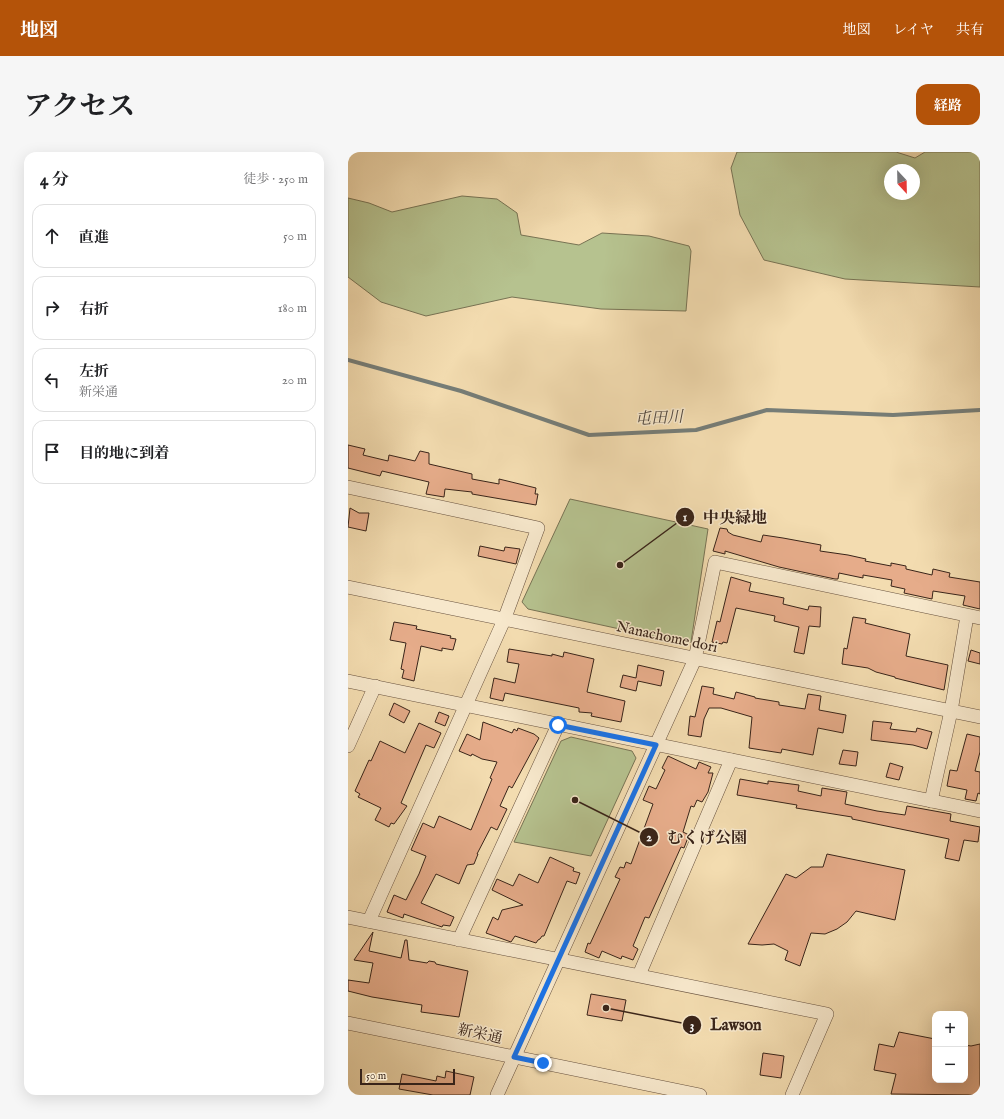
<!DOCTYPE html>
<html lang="ja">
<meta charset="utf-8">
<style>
body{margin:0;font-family:"IM FELL English","Noto Serif JP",serif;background:#f6f6f6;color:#202124}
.controls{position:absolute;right:12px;bottom:12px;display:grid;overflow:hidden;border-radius:8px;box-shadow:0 4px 16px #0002}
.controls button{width:36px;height:36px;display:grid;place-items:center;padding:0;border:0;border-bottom:1px solid #e0e0e0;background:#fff;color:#202124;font:20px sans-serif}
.compass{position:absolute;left:536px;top:12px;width:36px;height:36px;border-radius:50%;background:#fff;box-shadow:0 4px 16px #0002;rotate:158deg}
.scale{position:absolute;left:12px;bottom:10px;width:95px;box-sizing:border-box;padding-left:4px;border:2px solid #392419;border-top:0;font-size:11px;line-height:14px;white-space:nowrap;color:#392419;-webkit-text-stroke:3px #f7e8cc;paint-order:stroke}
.stop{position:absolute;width:12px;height:12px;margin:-9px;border:3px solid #1a73e8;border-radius:50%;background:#fff}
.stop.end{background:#1a73e8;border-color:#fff;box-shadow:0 1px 4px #0008}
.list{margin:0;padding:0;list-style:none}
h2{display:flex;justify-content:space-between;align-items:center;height:52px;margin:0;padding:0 16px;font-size:17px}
h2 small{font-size:13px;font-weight:400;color:#757577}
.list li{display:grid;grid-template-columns:26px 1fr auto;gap:12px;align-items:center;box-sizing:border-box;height:64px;margin:0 8px 8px;padding:0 8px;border:1px solid #e0e0e0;border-radius:12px}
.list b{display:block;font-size:15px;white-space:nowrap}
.list p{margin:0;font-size:13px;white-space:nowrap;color:#757577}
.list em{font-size:13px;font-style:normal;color:#757577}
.icon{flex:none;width:22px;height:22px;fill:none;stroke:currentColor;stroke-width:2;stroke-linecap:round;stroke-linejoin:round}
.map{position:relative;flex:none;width:632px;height:943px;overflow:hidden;border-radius:12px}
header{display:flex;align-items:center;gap:24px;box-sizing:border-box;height:56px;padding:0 20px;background:#b45309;color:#fff}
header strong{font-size:19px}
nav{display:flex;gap:22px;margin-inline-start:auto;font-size:14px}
.intro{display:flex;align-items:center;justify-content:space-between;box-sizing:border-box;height:96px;padding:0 24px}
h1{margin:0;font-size:28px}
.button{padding:10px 18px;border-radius:12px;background:#b45309;color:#fff;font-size:14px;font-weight:700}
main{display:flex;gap:24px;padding:0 24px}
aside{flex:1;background:#fff;border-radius:12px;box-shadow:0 4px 16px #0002}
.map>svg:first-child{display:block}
.green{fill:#b6c28f;stroke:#787354;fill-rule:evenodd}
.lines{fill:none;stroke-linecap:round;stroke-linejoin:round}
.stream{stroke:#767d77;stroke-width:4}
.building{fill:#e6ac8a;stroke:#392419}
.minor-casing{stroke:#68523f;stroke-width:14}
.minor{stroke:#f7e8cc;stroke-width:13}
.route{stroke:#1a73e8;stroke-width:5}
.labels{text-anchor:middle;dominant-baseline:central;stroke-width:3;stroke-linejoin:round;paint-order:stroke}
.street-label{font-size:15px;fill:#392419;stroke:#f7e8cc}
.water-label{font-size:16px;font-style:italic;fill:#524940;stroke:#f7e8cc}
.leader{fill:none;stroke:#392419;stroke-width:1.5}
.callout-dot{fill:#392419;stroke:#f7e8cc;stroke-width:1.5}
.mark-label{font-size:12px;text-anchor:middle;font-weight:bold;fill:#fff}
.callout-label{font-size:16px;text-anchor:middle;font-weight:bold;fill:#392419;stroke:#f7e8cc;stroke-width:3;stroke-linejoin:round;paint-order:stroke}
</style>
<header>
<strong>地図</strong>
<nav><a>地図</a><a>レイヤ</a><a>共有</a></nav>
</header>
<div class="intro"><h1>アクセス</h1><a class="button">経路</a></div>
<main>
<aside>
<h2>4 分<small>徒歩 · 250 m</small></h2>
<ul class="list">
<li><svg class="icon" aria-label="ahead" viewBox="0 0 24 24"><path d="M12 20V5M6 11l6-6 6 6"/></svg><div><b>直進</b></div><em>50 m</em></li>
<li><svg class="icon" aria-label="right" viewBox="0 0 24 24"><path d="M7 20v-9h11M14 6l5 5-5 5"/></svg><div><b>右折</b></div><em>180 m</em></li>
<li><svg class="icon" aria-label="left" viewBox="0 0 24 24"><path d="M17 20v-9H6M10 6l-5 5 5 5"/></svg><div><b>左折</b><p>新栄通</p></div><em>20 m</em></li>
<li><svg class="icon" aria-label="arrive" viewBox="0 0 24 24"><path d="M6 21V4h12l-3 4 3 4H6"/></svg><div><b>目的地に到着</b></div></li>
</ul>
</aside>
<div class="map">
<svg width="632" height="943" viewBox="0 0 632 943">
<rect width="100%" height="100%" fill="#f3dcb0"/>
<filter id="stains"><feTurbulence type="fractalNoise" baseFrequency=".005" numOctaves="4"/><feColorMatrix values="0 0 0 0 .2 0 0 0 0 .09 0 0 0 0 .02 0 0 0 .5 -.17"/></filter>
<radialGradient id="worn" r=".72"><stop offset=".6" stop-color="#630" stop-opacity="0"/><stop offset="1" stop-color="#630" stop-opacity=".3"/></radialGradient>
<g class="green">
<path d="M389,0H548L567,6L577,0H632V135L497,127L416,108L392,63L383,16ZM542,18H566V42H542Z"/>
<path d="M114,44L149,47L169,61L173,83L231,93L254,81L301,84L341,94L343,99L338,159L253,157L164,145L78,164L33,150L0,125V46L21,51L44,60Z"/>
<path d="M222,347L360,377L343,490L336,491L180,457L174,450Z"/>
<path d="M223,585L284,599L288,606L243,704L166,690L213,589Z"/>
</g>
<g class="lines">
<path class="stream" d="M0,208L113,239L241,283L348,278L419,258L545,263L632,258"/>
</g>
<g class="building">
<path d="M0,293L17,297L15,303L40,309L41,303L67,309L72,299L81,301V312L124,322V327L151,332V327L188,336L187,342H190L188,353L124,342V340L97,337L96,345L78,342L81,330L34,319L32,324L0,316Z"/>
<path d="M2,356L11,361H21L18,379L0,375Z"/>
<path d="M372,376L379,377L380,380L385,383L413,390L415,383L435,386L473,393L472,399L500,403L518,407L517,409L543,414V411L558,414V417L584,423L585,417L602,421L601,425L632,430V457L615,453L617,444L585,439L584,447L556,441L557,437L543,434L544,428L515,423V426L491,421L490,427H487L431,415L377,399V402L365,399Z"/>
<path d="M132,394L156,399L157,395L172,397L168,412L130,404Z"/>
<path d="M383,425L403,431L401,439L436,446L435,452L460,458L461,454L473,455L472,475L461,474L456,502L446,500L451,475L426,469L427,464L388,456L379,491L375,490L374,492L364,490L369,469L372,470Z"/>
<path d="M505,465L518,467L517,471L562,482L558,504L600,513L596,538L547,526V525L528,520L520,516L494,512L496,496L499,497Z"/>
<path d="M46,470L69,474L68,477L103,484L102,486L108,487L105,498L94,496V499L73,494L66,529L54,526L56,518L53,517L58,491L42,488Z"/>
<path d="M161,497L204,504V502L215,505L216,500L246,507L239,540L277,549L273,570L243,564L244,561L231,560V556L157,541L155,549L142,546L146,526L167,531L171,512L159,510Z"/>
<path d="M623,498L632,501V512L620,509Z"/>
<path d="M290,513L316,519L313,534L290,529L288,539L272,535L275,523L288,526Z"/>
<path d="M354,534L366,536L365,542L386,547L388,540L407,545V546L431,550V553L457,557L460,542L473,544L471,558L498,563L495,581L470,576L465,603L434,597L433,601L401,596L404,565L373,556H361L356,567L353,585L340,583L342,564L347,565Z"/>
<path d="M46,551L62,559L56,571L41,563Z"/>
<path d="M91,560L101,564L97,574L87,570Z"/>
<path d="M525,569L544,571L542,577L568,580L569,576L584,580L579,597L565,593L523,588Z"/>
<path d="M135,570L164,581L166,577L169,579L170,576L186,582L191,586L164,636L161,634L152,654L159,657L149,678L143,675L129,702H130L126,712L119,713L111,732L88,722L73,751L106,765L102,774L95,773L94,775L56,762L55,766L39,760L46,743L58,748L71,722L78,704L63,698L75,671L86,676L91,664L123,678L144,627L142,626L149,610L134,607L124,602L123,604L111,599L119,582L132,588Z"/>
<path d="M71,571L93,581L86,596L78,593L53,651L59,654L46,672L43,671L41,675L27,668L33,656L10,645L12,642L7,639L21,608L23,609L32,589L57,601Z"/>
<path d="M619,582L632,585V600L627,619L632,620V642L630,641L628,649L617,647L619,638L599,634L602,618L609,619Z"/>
<path d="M495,598L510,600L508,614L491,612Z"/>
<path d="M320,604L348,617L351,610L363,615L360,621H365L360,640L354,650L349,648L346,655L343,654L335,680L341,683L336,696L333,695L301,766L297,765L285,794L290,797L285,808L274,804L273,807L254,799L251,806L237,800L240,791L242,792L272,727L267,725L272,715L276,716L278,710L283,712L305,652L295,648L301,634L308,637L317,618L314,616Z"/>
<path d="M542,611L555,615L551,628L538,625Z"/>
<path d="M392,627L420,632V629L451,633L450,639L473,644L474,636L499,640L497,652L529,659L557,663L559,654L603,662L602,669L632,675L630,690L616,688L611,709L597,706L601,687L504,667V665L448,656L449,653L389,643Z"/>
<path d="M479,702L557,718L547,768L508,759L499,770L489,777L477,782L463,781L452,814L437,808L440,799L426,792L414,793L400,792L438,722L448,726L463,715H475Z"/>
<path d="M202,705L226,716L225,719L232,721L228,732L219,729L196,784H194L192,787L190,788L188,791L167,784L163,790L138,781L145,765L150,768L154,758L175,753L144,738L149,727L165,734L171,722L190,731Z"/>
<path d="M25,780L21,799L53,806L57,788H59L61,808L79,811L81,809L87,810L88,812L120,819L111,865L73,860L74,853L24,845L0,839V828L21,831L25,811L6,808Z"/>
<path d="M243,842L278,848L274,869L239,863Z"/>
<path d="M551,880L587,887V928H617V893L623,894L632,892V943L543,942L548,922L526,918L531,892L546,895Z"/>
<path d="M415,901L436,904L433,926L412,923Z"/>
<path d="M98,919L126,925L122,943H85L51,937L54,922L88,929L89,924L97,926Z"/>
</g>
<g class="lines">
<defs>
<g id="minor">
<path d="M0,335L190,376L156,468L21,769"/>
<path d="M0,435L632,565"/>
<path d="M0,529L632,659"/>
<path d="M0,594L27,534"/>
<path d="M583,649L603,559L619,464"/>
<path d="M0,765L479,862L444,943"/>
<path d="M111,788L210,573"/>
<path d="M291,823L383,608"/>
<path d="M0,871L352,943"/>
<path d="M149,943L347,507L367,410L632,466"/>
</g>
</defs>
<use href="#minor" class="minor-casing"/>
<use href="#minor" class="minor"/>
</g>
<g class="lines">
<path class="route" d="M195,911L166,905L308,593L210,573"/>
</g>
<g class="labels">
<g class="street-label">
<text transform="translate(319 485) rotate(12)">Nanachome dori</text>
<text transform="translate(132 882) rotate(12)">新栄通</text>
</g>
<g class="water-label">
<text transform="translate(311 267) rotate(-3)">屯田川</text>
</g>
</g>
<path class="leader" d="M272 413L337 365M227 648L301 685M258 856L344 873"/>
<g class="callout-dot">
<circle cx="272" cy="413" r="4"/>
<circle cx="227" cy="648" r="4"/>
<circle cx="258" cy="856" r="4"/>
<circle cx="337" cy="365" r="10"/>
<circle cx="301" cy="685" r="10"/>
<circle cx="344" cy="873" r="10"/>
</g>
<g class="mark-label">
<text x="337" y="369">1</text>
<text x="301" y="689">2</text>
<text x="344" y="877">3</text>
</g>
<g class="callout-label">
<text x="387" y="371">中央緑地</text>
<text x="359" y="691">むくげ公園</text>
<text x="388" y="878">Lawson</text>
</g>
<rect width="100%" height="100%" filter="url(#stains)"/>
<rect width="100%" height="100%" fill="url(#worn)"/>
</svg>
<div class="controls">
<button>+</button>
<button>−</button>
</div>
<svg class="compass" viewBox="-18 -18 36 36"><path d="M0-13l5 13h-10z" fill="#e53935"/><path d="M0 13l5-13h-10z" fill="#757577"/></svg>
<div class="scale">50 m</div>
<div class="stop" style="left:210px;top:573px"></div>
<div class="stop end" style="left:195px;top:911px"></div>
</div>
</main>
